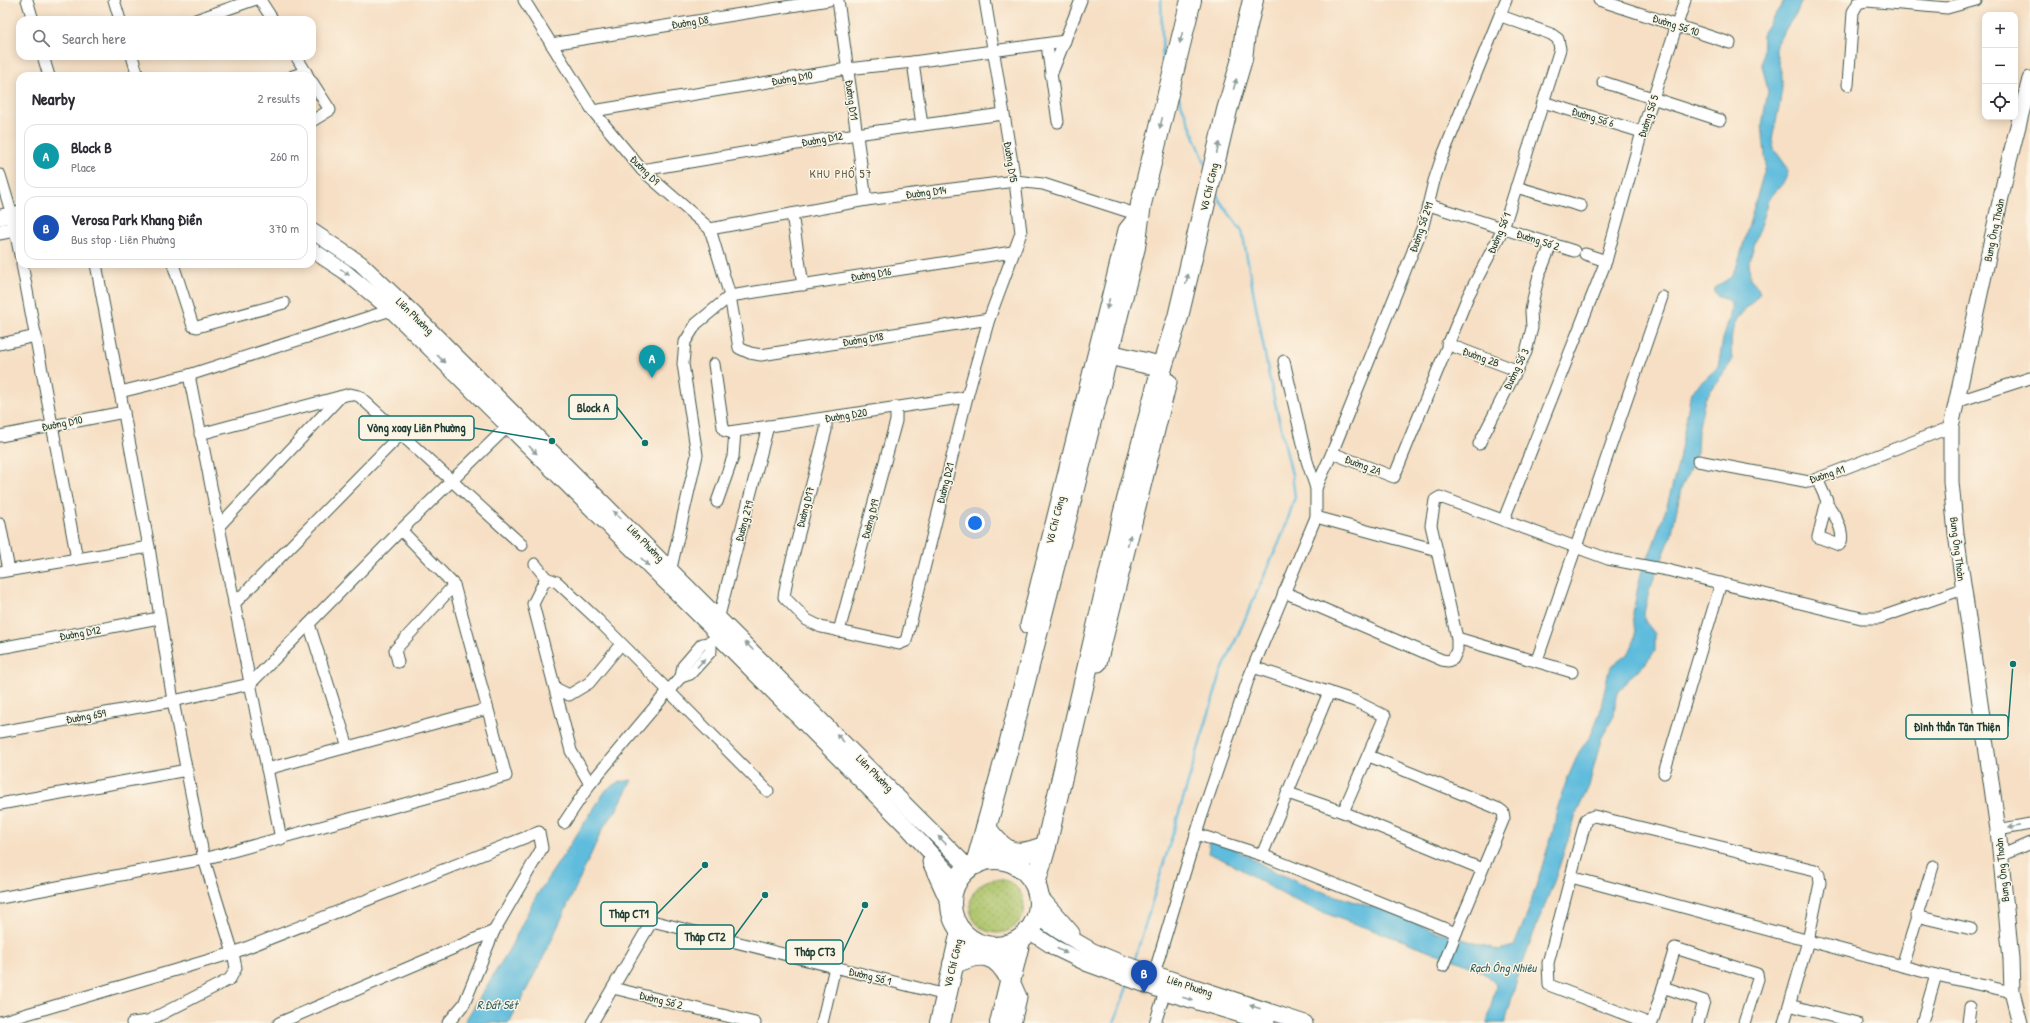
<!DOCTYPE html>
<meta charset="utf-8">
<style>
body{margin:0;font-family:"Patrick Hand",sans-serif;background:#f7f7f7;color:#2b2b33}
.controls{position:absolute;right:12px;top:12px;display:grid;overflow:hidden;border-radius:8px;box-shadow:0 2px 10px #0003}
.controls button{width:36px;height:36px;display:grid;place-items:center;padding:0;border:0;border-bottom:1px solid #e1e1e2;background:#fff;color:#2b2b33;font:20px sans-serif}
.you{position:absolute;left:975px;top:523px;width:14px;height:14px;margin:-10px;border:3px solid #fff;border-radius:50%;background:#1a73e8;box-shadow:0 0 0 6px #1a73e833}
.badge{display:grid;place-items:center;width:26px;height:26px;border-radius:50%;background:#c8321e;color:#fff;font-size:13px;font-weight:700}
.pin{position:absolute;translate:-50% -33px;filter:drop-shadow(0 1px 2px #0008)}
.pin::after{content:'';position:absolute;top:21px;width:14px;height:12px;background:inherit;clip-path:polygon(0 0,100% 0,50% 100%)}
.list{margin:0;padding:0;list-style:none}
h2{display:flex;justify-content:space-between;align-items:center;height:52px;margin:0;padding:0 16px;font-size:17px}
h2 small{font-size:13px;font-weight:400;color:#7c7c81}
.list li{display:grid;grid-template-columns:26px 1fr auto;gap:12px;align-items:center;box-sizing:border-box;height:64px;margin:0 8px 8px;padding:0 8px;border:1px solid #e1e1e2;border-radius:12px}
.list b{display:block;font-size:15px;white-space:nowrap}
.list p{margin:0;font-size:13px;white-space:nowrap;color:#7c7c81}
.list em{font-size:13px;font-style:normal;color:#7c7c81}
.icon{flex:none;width:22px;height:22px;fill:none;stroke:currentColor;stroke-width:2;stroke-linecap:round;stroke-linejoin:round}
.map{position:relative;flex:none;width:2030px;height:1023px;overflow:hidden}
.search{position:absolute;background:#fff;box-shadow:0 2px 10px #0003;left:16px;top:16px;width:300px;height:44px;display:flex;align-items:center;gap:10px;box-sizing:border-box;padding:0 14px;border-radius:12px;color:#7c7c81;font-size:15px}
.panel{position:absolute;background:#fff;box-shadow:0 2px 10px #0003;left:16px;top:72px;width:300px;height:196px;border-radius:12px}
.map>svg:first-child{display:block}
.grass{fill:url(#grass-dots);stroke:#65804e}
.water{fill:#5fbcdd;stroke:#3f7c88}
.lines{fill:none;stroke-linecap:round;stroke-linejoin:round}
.stream{stroke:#5fbcdd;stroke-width:2.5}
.street-casing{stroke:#3f554a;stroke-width:13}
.secondary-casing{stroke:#3f554a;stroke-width:17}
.primary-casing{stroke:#3f554a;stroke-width:19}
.highway-casing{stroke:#3f554a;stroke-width:22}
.street{stroke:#fff;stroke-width:11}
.secondary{stroke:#fff;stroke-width:15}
.primary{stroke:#fff;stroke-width:17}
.highway{stroke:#fff;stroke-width:20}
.oneway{fill:#8f9e9a}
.labels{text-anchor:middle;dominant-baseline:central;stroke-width:3;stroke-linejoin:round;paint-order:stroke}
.street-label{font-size:11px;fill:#1f3d34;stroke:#fcf5e5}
.neighbourhood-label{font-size:12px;letter-spacing:1px;fill:#5e5c44;stroke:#fcf5e5}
.water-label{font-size:12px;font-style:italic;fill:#2f5d5e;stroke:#fcf5e5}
.leader{fill:none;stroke:#0f766e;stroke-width:1.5}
.callout-dot{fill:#0f766e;stroke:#fcf5e5;stroke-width:1.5}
.callout{fill:#fcf5e5;stroke:#0f766e;stroke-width:1.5}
.callout-label{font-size:12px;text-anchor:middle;font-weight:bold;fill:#1f3d34}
</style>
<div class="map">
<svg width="2030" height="1023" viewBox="0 0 2030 1023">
<defs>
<pattern id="grass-dots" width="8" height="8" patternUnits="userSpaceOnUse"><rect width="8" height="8" fill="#abc368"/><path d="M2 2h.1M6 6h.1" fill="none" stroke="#8ba056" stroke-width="1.8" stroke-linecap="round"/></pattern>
</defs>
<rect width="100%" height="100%" fill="#fcf5e5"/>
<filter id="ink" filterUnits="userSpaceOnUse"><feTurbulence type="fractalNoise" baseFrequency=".025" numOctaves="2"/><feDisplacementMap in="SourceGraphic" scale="8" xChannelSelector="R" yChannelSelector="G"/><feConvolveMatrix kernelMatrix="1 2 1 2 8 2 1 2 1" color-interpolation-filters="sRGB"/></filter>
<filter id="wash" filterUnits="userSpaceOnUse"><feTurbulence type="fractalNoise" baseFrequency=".012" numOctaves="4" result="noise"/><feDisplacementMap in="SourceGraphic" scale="16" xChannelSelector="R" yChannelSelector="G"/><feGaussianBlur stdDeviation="0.9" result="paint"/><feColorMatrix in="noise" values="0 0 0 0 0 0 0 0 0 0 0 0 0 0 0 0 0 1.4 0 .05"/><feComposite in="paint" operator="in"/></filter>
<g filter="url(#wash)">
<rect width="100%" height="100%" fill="#f6dfc4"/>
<circle class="grass" cx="997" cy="906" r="27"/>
<g class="water">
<path d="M1785,0H1802L1797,12L1776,44V53L1782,75V88L1779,108L1772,139L1774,149L1787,167L1788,173L1784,182L1768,200L1749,262L1750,278L1757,286L1760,293C1735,323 1729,320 1732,361L1705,399L1698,431L1697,452L1681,489L1671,537L1650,588L1644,612L1645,621L1655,634V651L1645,664L1628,679L1616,696L1614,716L1601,739L1589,786L1577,812L1555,879L1531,940L1517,979L1505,1023H1487L1496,985C1485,968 1450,959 1430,951C1384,932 1335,920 1290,898C1262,884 1237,864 1208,853L1210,841L1235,849L1275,872L1326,893L1392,913L1435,931L1499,950L1514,946L1527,915L1553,831L1557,809L1566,782L1579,752L1591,735L1600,712L1608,674L1613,665L1629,653L1633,644L1635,634L1633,613L1638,586L1642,570L1652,548L1666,509L1678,465L1691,392L1718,367L1723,339L1731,312V303L1728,300L1718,297L1714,291L1716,287L1731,277L1738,263L1766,165L1762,125L1768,91L1762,65L1763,32Z"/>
<path d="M632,780L616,811L603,828L547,950L509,1023H464L510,948L535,898L606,790L618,782Z"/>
</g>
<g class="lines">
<g class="stream">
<path d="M1161,0L1163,71L1164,74"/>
<path d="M1177,93L1206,165"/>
<path d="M1134,962L1221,673L1284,531L1295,497L1292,475L1270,381L1242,231L1220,201L1216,192"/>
<path d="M1114,1023L1128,984"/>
</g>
</g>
</g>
<g filter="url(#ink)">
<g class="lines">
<defs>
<g id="street">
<path d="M27,0L33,20"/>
<path d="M114,0L120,20"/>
<path d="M260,0L273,20"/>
<path d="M524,0L593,111L642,170L710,229L730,296L739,348L750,353L761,355L989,319"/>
<path d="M838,0L866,200"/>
<path d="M1599,0L1730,43"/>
<path d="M196,20L253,0"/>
<path d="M551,44L829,0"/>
<path d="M1047,45L1058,122"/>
<path d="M43,56L49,76"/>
<path d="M132,56L138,76"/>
<path d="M296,56L308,76"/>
<path d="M913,62L922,125"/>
<path d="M1051,75L1081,0"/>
<path d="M293,76L306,72"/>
<path d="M312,82L330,110L312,121"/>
<path d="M1603,82L1720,120"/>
<path d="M1848,85L1853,12L1858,3L1867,1L1947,8L1976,0"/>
<path d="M1543,102L1642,132"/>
<path d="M593,111L847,69L913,62L1065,41"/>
<path d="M642,170L856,134L1003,114"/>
<path d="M0,175L12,215L20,255"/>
<path d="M1516,187L1581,206"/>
<path d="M1429,205L1574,251"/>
<path d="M792,214L803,285"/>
<path d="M710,229L866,200L1015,181L1043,184L1139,215"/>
<path d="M1585,254L1606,261"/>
<path d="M22,264L77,559"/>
<path d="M96,264L149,547L173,701L204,859L233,953L236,968L230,979L148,1021L132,1023"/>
<path d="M173,264L193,326L197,327L284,303"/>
<path d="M0,344L36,336"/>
<path d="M1447,344L1516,370"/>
<path d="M714,364L723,427L725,431L729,432L967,397"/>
<path d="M189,375L281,839"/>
<path d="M120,392L189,375L391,310"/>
<path d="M1956,402L2030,378"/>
<path d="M826,418V430L787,579L784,597L807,620L821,627L899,644L906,641L967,397L989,319L1021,233L1015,181L985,0"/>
<path d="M200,434L350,394L359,396L522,545"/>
<path d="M0,436L124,412"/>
<path d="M1479,444L1526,352L1532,328L1531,311L1534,295L1539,275L1551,245"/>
<path d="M1332,453L1394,477L1468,296L1503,229L1560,49L1558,39L1551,34L1501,16"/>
<path d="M1698,461L1809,482L1951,427"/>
<path d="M1817,479L1827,501L1818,537L1839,545C1847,536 1834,511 1826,504"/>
<path d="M1316,488L1332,453L1423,226L1434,181L1441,160L1506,0"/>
<path d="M717,502L733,457L735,432"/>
<path d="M1316,517L1437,550"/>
<path d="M1504,519L1606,261L1642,132L1685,0"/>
<path d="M0,524L9,570"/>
<path d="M219,526L340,397"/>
<path d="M535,564L546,578L533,604L571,751L590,784"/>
<path d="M671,568L697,455L683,364L685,342L696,324L730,296L1012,252"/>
<path d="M0,572L149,547"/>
<path d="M546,578L557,582L598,620L768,791"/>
<path d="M1284,592L1442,660L1448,661L1453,659L1457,650V638L1431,525L1435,500L1440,497L1608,559L1667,570L1861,618H1879L1963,589"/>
<path d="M234,604L400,435"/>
<path d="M719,616L768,426"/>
<path d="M309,624L348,747"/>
<path d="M839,631L896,421V407"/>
<path d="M1457,638L1572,672"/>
<path d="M0,648L159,618"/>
<path d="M1537,660L1662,297"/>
<path d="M398,662L395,650L454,585"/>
<path d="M1253,667L1355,701L1385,716L1343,812"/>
<path d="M681,677L683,666L702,644L711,642L715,638"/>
<path d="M555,688L569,695L589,683L621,644"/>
<path d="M0,732L173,701L250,684L401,530L508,426"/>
<path d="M267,769L487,709"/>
<path d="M1664,773L1721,583"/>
<path d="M1288,793L1343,812L1482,869"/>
<path d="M0,804L187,770"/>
<path d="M564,823L590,784L668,691L681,677L690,674L711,651V642"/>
<path d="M1998,830L2030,824"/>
<path d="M1196,834L1262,855L1456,933L1504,818L1503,812L1499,809L1369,756"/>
<path d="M1262,855L1329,692"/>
<path d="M2000,856L2030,843"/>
<path d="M1571,877L1936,975L2012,992"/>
<path d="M0,898L204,859L506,776L454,585L401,530"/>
<path d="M1916,916L1971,929"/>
<path d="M1443,966L1456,933"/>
<path d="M1902,966L1933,866"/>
<path d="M1154,974L1201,818L1249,677L1316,517V488L1307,461L1284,361"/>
<path d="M1663,987L1704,1001L1698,1023"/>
<path d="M613,988L755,1023"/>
<path d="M1789,1005L1857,1023"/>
<path d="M0,1022L233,953L539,832L542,848L494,931L464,1004L448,1023"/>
<path d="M279,1023L494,931"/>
<path d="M592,1023L652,921L946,995"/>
<path d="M822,1023L835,967"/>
<path d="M1155,1023L1165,992"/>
<path d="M1648,1023L1549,985L1548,963L1586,819L1594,816L1815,870L1819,875L1820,883L1808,941L1784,1023"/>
<path d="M1652,1023L1675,948L1757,974L1758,979L1744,1023"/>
<path d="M1922,1023L1936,975"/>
<path d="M1968,1023L1970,1007"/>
</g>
<g id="secondary">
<path d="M0,217L20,213"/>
<path d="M312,231L360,263L414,314L969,868"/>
<path d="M0,232L20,228"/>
<path d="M312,250L344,271L391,310L711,627L717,635L905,825L957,882"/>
<path d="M930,862L951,908"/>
<path d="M1038,894L1072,933"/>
<path d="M1037,916L1060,932L1093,951L1122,963L1305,1023"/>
<path d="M1029,931L1055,948L1088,964L1165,992L1267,1023"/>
<path d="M2020,1023L2012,992L2011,959L1998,830L1956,534L1951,482V427L2008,165L2030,79"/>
</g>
<g id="primary">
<path d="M1029,625L1127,230L1139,215"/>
<path d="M1098,663L1168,382"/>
<path d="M1010,979L1018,997L1012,1023"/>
</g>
<g id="highway">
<path d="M1107,354L1162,367"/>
<path d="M986,828C1005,854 1015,859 1046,846"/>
<circle cx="995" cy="903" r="44"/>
<path d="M976,864L1010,741L1135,247L1141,204L1191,0"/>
<path d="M1035,884L1046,846L1123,515L1162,367L1178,317L1227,110L1242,59L1245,34L1253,0"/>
<path d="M953,964C980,951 996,951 1010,979"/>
<path d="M940,1023L961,931"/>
<path d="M1000,1023L1020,940"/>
</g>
</defs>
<use href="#street" class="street-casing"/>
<use href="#secondary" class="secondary-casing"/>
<use href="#primary" class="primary-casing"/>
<use href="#highway" class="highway-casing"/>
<use href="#street" class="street"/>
<use href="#secondary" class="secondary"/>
<use href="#primary" class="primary"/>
<use href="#highway" class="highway"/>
</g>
<defs><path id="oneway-solid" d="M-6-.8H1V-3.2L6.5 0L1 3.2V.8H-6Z"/></defs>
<g class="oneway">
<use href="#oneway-solid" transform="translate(1181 38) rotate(104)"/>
<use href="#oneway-solid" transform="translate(1235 84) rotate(-74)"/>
<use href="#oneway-solid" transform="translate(1161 123) rotate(104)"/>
<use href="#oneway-solid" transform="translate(1218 148) rotate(-76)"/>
<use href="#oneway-solid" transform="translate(345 272) rotate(35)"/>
<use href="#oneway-solid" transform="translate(1187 279) rotate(-77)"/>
<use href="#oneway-solid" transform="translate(1108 304) rotate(105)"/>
<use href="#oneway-solid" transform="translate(441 359) rotate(45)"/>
<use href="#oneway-solid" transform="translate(533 450) rotate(45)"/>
<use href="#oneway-solid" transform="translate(617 515) rotate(-135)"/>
<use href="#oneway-solid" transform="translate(1129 540) rotate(-76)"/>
<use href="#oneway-solid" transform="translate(645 562) rotate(45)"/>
<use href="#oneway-solid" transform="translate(749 646) rotate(-135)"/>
<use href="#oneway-solid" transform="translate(701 663) rotate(-48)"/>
<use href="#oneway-solid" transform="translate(840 738) rotate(-135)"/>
<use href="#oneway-solid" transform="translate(2014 827) rotate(169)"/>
<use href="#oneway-solid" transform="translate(942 840) rotate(-135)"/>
<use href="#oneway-solid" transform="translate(1062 951) rotate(27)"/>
<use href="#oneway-solid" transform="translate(1188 999) rotate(17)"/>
<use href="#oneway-solid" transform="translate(1255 1007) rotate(-162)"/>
</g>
</g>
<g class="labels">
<g class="street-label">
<text transform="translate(690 22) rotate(-9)">Đường D8</text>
<text transform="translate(1676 25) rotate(18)">Đường Số 10</text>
<text transform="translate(792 78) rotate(-10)">Đường D10</text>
<text transform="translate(852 100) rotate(82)">Đường D11</text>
<text transform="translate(1648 116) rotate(-72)">Đường Số 5</text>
<text transform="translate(1593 117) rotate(17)">Đường Số 6</text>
<text transform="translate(822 139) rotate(-10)">Đường D12</text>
<text transform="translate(1011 162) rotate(81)">Đường D15</text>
<text transform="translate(645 170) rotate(45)">Đường D9</text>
<text transform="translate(1209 187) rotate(-77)">Võ Chí Công</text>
<text transform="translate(926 192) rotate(-7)">Đường D14</text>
<text transform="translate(1421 227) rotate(-71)">Đường Số 291</text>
<text transform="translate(1994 230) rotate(-78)">Bưng Ông Thoàn</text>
<text transform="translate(1499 233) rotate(-67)">Đường Số 1</text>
<text transform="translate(1538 240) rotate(18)">Đường Số 2</text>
<text transform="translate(871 274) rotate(-9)">Đường D16</text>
<text transform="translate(415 316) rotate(44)">Liên Phường</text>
<text transform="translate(863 339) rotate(-9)">Đường D18</text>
<text transform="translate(1481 357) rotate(20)">Đường 2B</text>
<text transform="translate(1516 369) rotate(-64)">Đường Số 3</text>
<text transform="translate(846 415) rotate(-9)">Đường D20</text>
<text transform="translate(62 423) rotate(-11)">Đường D10</text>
<text transform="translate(1363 465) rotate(21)">Đường 2A</text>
<text transform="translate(1827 474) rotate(-18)">Đường A1</text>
<text transform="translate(945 483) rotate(-76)">Đường D21</text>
<text transform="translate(805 507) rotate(-75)">Đường D17</text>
<text transform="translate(870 519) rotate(-75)">Đường D19</text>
<text transform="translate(1055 520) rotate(-76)">Võ Chí Công</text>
<text transform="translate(744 521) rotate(-75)">Đường 279</text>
<text transform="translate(646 543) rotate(45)">Liên Phường</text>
<text transform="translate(1958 549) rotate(83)">Bưng Ông Thoàn</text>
<text transform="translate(80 633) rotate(-10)">Đường D12</text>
<text transform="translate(86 716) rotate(-10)">Đường 659</text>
<text transform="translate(875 773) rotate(45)">Liên Phường</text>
<text transform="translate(2002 870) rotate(-96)">Bưng Ông Thoàn</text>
<text transform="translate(953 963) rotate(-77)">Võ Chí Công</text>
<text transform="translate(870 976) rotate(14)">Đường Số 1</text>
<text transform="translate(1190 986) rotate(18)">Liên Phường</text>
<text transform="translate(661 1000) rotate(14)">Đường Số 2</text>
</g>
<g class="neighbourhood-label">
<text x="841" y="173">KHU PHỐ 57</text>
</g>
<g class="water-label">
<text x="1503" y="967">Rạch Ông Nhiêu</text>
<text x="497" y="1004">R.Đất Sét</text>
</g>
</g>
<path class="leader" d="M645 443L617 407M552 441L474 428M2013 664L2008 727M705 865L657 914M765 895L734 937M865 905L843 952"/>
<g class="callout-dot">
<circle cx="645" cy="443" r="4"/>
<circle cx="552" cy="441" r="4"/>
<circle cx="2013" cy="664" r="4"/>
<circle cx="705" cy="865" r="4"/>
<circle cx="765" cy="895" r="4"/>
<circle cx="865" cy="905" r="4"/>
</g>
<g class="callout">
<rect x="569" y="395" width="48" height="24" rx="4"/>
<rect x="359" y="416" width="115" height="24" rx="4"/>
<rect x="1906" y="715" width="102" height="24" rx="4"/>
<rect x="601" y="902" width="56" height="24" rx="4"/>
<rect x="677" y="925" width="57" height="24" rx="4"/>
<rect x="786" y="940" width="57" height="24" rx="4"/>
</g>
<g class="callout-label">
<text x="593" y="412">Block A</text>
<text x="416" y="432">Vòng xoay Liên Phường</text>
<text x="1957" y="731">Đình thần Tân Thiện</text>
<text x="629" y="918">Tháp CT1</text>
<text x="705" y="941">Tháp CT2</text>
<text x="815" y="956">Tháp CT3</text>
</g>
</svg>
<div class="controls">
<button>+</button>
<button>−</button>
<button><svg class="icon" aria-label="locate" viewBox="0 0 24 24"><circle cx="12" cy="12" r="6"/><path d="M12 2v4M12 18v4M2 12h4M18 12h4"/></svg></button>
</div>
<div class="you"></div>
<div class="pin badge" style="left:652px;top:378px;background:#0f9aa8">A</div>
<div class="pin badge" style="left:1144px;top:993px;background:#1a4fb4">B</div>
<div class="search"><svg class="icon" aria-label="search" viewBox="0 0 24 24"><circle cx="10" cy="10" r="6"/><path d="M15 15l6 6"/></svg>Search here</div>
<section class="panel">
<h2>Nearby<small>2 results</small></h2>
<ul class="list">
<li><span class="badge" style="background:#0f9aa8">A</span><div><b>Block B</b><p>Place</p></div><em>260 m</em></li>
<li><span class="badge" style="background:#1a4fb4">B</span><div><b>Verosa Park Khang Điền</b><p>Bus stop · Liên Phường</p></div><em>370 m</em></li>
</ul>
</section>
</div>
